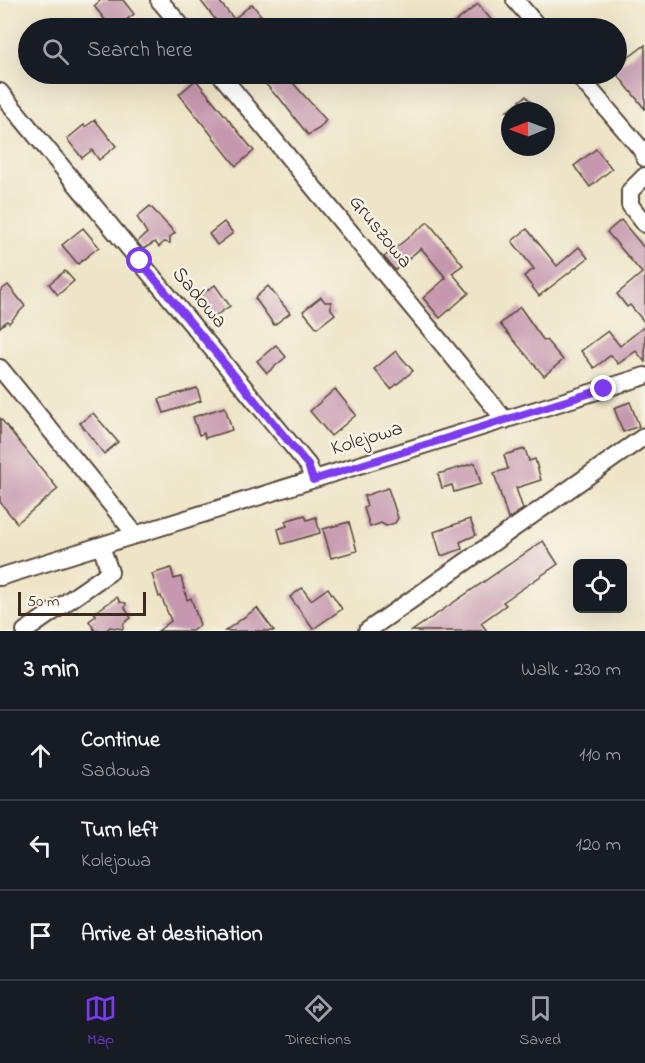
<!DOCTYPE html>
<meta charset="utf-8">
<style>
body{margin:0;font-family:"Indie Flower",sans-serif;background:#20242c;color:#f1f3f6}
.controls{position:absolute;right:18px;bottom:18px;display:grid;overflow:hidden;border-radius:9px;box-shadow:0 6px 24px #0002}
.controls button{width:54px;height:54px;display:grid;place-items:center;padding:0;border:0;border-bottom:2px solid #363941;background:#171b24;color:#f1f3f6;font:30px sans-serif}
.compass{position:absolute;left:501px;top:102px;width:54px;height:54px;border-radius:50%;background:#171b24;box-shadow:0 6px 24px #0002;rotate:269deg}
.scale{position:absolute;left:18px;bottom:15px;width:128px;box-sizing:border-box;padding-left:6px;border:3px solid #3b2a1e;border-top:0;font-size:16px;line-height:21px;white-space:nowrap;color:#3b2a1e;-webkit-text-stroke:4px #f7f3e8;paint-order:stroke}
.stop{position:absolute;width:18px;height:18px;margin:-14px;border:4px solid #7c3aed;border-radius:50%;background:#fff}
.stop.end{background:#7c3aed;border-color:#fff;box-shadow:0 2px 6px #0008}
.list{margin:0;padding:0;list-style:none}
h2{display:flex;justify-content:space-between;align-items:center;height:78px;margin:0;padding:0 24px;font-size:26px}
h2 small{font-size:20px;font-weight:400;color:#9ea1a6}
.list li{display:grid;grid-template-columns:39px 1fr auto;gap:18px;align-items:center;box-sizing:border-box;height:90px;padding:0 24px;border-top:2px solid #363941}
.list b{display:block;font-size:22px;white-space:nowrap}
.list p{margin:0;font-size:20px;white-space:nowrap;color:#9ea1a6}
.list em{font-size:20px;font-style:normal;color:#9ea1a6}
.icon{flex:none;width:33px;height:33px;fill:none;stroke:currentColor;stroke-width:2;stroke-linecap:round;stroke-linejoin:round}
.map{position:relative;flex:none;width:645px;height:631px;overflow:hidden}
.search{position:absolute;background:#171b24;box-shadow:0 6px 24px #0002;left:18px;right:18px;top:18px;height:66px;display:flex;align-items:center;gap:15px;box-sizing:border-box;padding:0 21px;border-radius:33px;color:#9ea1a6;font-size:22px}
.sheet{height:348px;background:#171b24}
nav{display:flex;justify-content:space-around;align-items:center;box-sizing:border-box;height:84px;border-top:2px solid #363941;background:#171b24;font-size:16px;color:#9ea1a6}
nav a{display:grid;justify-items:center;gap:3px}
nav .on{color:#7c3aed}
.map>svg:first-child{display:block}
.building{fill:#c698af}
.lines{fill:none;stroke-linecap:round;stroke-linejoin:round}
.street-casing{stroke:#564638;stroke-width:20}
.street{stroke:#fff;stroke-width:16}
.route{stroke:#7c3aed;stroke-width:8}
.labels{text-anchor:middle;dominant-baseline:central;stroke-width:4.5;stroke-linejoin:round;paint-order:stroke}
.street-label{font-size:21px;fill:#3b2a1e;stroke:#f7f3e8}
</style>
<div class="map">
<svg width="645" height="631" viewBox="0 0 645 631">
<rect width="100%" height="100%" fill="#f7f3e8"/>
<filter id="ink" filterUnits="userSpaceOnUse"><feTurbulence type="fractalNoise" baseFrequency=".0167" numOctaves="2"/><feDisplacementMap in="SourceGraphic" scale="12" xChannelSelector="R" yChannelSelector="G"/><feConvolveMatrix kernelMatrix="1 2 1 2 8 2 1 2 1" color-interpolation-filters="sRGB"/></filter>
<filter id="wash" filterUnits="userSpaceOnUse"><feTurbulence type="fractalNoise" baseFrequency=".008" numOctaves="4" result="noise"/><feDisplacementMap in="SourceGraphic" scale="24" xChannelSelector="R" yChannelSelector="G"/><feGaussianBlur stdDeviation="1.35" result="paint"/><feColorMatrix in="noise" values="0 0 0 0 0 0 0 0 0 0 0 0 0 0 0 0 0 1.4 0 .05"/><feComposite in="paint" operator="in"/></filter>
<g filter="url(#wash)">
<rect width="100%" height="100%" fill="#eee5c8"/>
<g id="blocks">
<g class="building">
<path d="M101,0H123L134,14L116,28H112L94,6Z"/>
<path d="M200,0H218L234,19L252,4L267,23L260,28H222Z"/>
<path d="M478,4L498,28H448Z"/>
<path d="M645,45V109L616,73V67Z"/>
<path d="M257,74H285L326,120L320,128L308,135L278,96L277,97Z"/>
<path d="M196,80L254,151L236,166L179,94Z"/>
<path d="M526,96L538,111H507Z"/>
<path d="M95,120L116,146L99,160L92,150L82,158L67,139L84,125L85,127Z"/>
<path d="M596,149L612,169L590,187L574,166Z"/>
<path d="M150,206L175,233L170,237V243L164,242L159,247L155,242L143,249L137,242L147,233L137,217Z"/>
<path d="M621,220L645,249V323L630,305L627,307L617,294L642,273L607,232Z"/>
<path d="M224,222L233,233L217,245L209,234Z"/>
<path d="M428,222L463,265L452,273L469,293L440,318L423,298L446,278L421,248L395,270L384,257Z"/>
<path d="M83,228L99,247L78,264L62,245Z"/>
<path d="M527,229L557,266L579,247L588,258L539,296L524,276L534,269L512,241Z"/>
<path d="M65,271L74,281L58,295L49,284Z"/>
<path d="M8,285L25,306L9,323L7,321L0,327V291Z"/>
<path d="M215,285L230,306L212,318L198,297Z"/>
<path d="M268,286L290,313L274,325L255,298Z"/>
<path d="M321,297L325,302H331V309L335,314L317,328L303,311Z"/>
<path d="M520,307L544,341L546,340L563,360L544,376L500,324Z"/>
<path d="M645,326V362L636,351L618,364L611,355L594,368L581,351L608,331L620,346Z"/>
<path d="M276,345L286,357L267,373L257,361Z"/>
<path d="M396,351L413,371L391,389L374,369Z"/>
<path d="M197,388L201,401L164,413L159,399Z"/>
<path d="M335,389L356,415L331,436L310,411Z"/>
<path d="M630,402L639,426L623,432L614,408Z"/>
<path d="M225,407L232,430L205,438L204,433L199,435L193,417Z"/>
<path d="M93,413L118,442L104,454L80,423Z"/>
<path d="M0,418L58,489L17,523L0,502Z"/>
<path d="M525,449L529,461L535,459L541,480L516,488L523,509L508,519L494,473L508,469L504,455Z"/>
<path d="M475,463L481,484L454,492L452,485L442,488L438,474Z"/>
<path d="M388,488L398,518L395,523L386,526L381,523L370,527L364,508L367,506L364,496Z"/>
<path d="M305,515L307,520L316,517L320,533L282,544L278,529L287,526L285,521Z"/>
<path d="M470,519L476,535L460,542L462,549L441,556L434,532Z"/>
<path d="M349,522L357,551L331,558L323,529Z"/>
<path d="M543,541L558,564L503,602L506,605L481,623L487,631H412Z"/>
<path d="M171,568L174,579L181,577L187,600L191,598L200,625L192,631H158L171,621L161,596L159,597L152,574Z"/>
<path d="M302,588L311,600L328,588L342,609L313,629L290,597Z"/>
<path d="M117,597L120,602L126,603L125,608L131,618L124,623L123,629L110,627L105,631H95L89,621L96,616L94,613Z"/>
<path d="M257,608L274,631H225Z"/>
</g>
</g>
</g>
<g filter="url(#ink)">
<use href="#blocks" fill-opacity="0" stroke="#564638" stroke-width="1.5"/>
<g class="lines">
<defs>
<g id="street">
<path d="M159,0L183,28"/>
<path d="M515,0L539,28"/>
<path d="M220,74L505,420"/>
<path d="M577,74L641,149L645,158"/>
<path d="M0,92L308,465L313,479"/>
<path d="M645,176L630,191V205L645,224"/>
<path d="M0,368L136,535"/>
<path d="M0,577L645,376"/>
<path d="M25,631L110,572L101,546"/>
<path d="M367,631L645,436"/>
</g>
</defs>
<use href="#street" class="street-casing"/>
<use href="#street" class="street"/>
</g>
</g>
<g class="lines" filter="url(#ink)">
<path class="route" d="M140,261L308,465L313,480L604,389"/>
</g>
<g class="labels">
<g class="street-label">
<text transform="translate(380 232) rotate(51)">Gruszowa</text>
<text transform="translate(199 298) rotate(50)">Sadowa</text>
<text transform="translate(367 439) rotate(-17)">Kolejowa</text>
</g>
</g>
</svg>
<div class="controls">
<button><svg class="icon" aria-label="locate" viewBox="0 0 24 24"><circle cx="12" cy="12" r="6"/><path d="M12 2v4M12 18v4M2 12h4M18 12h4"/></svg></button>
</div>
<svg class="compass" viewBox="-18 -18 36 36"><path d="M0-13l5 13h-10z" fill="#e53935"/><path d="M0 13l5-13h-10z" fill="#9ea1a6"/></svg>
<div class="scale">50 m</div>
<div class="stop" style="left:140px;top:261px"></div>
<div class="stop end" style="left:604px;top:389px"></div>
<div class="search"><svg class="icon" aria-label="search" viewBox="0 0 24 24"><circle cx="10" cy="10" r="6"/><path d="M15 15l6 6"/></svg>Search here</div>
</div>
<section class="sheet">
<h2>3 min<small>Walk · 230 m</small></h2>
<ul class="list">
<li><svg class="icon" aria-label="ahead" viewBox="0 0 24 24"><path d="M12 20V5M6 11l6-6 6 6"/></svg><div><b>Continue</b><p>Sadowa</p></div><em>110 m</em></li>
<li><svg class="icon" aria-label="left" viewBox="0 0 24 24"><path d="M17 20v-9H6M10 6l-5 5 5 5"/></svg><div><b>Turn left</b><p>Kolejowa</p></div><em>120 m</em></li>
<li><svg class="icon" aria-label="arrive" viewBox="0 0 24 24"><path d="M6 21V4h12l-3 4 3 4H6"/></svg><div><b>Arrive at destination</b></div></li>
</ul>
</section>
<nav>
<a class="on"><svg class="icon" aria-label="map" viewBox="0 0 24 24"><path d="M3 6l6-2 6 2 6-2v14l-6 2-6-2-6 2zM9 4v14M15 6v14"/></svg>Map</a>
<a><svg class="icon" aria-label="directions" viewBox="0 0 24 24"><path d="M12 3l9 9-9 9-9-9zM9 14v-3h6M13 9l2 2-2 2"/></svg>Directions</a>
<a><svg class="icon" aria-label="saved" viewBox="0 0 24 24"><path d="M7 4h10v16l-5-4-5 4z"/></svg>Saved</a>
</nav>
